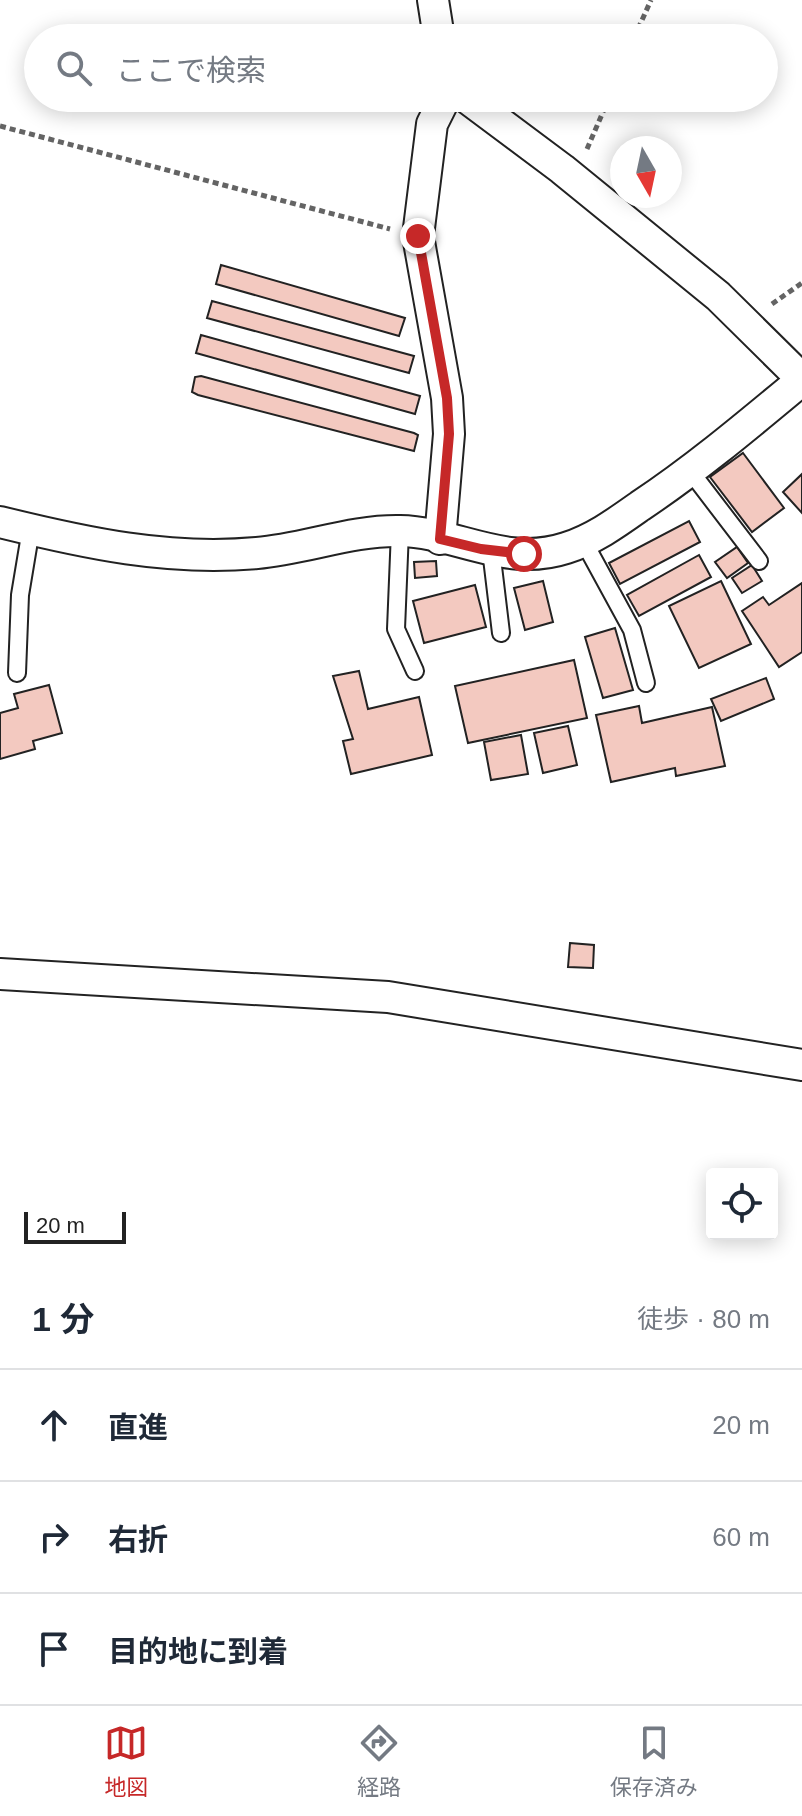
<!DOCTYPE html>
<html lang="ja">
<meta charset="utf-8">
<style>
body{margin:0;font-family:Arial,"Noto Sans JP",sans-serif;background:#f2f2f3;color:#1f2937}
.controls{position:absolute;right:24px;bottom:24px;display:grid;overflow:hidden;border-radius:8px;box-shadow:0 4px 20px #0003}
.controls button{width:72px;height:72px;display:grid;place-items:center;padding:0;border:0;border-bottom:2px solid #e0e1e3;background:#fff;color:#1f2937;font:40px sans-serif}
.compass{position:absolute;left:610px;top:136px;width:72px;height:72px;border-radius:50%;background:#fff;box-shadow:0 4px 20px #0003;rotate:171deg}
.scale{position:absolute;left:24px;bottom:20px;width:102px;box-sizing:border-box;padding-left:8px;border:4px solid #222;border-top:0;font-size:22px;line-height:28px;white-space:nowrap;color:#222;-webkit-text-stroke:6px #fff;paint-order:stroke}
.stop{position:absolute;width:24px;height:24px;margin:-18px;border:6px solid #c62828;border-radius:50%;background:#fff}
.stop.end{background:#c62828;border-color:#fff;box-shadow:0 2px 8px #0008}
.list{margin:0;padding:0;list-style:none}
h2{display:flex;justify-content:space-between;align-items:center;height:104px;margin:0;padding:0 32px;font-size:34px}
h2 small{font-size:26px;font-weight:400;color:#747a83}
.list li{display:grid;grid-template-columns:52px 1fr auto;gap:24px;align-items:center;box-sizing:border-box;height:112px;padding:0 32px;border-top:2px solid #e0e1e3}
.list b{display:block;font-size:30px;white-space:nowrap}
.list em{font-size:26px;font-style:normal;color:#747a83}
.icon{flex:none;width:44px;height:44px;fill:none;stroke:currentColor;stroke-width:2;stroke-linecap:round;stroke-linejoin:round}
.map{position:relative;flex:none;width:802px;height:1264px;overflow:hidden}
.search{position:absolute;background:#fff;box-shadow:0 4px 20px #0003;left:24px;right:24px;top:24px;height:88px;display:flex;align-items:center;gap:20px;box-sizing:border-box;padding:0 28px;border-radius:44px;color:#747a83;font-size:30px}
.sheet{height:440px;background:#fff}
nav{display:flex;justify-content:space-around;align-items:center;box-sizing:border-box;height:112px;border-top:2px solid #e0e1e3;background:#fff;font-size:22px;color:#747a83}
nav a{display:grid;justify-items:center;gap:4px}
nav .on{color:#c62828}
.map>svg:first-child{display:block}
.building{fill:#f3c9c0;stroke:#222;stroke-width:2}
.lines{fill:none;stroke-linecap:round;stroke-linejoin:round}
.lane-casing{stroke:#222;stroke-width:20}
.street-casing{stroke:#222;stroke-width:34}
.path{stroke:#646464;stroke-width:5;stroke-dasharray:6 4;stroke-linecap:butt}
.lane{stroke:#fff;stroke-width:16}
.street{stroke:#fff;stroke-width:30}
.route{stroke:#c62828;stroke-width:10}
</style>
<div class="map">
<svg width="802" height="1264" viewBox="0 0 802 1264">
<rect width="100%" height="100%" fill="#fff"/>
<g class="building">
<path d="M221,265L405,318L399,336L216,284Z"/>
<path d="M212,301L414,356L409,373L207,318Z"/>
<path d="M201,335L420,396L415,414L196,353Z"/>
<path d="M201,376L414,433L418,435L414,451L198,395L192,392L195,377Z"/>
<path d="M743,453L784,508L752,532L710,477Z"/>
<path d="M802,474V513L783,492Z"/>
<path d="M689,521L700,542L620,584L609,563Z"/>
<path d="M737,547L748,563L727,578L715,562Z"/>
<path d="M699,555L711,577L639,616L627,595Z"/>
<path d="M436,561L437,576L415,578L414,562Z"/>
<path d="M752,565L762,581L742,593L732,578Z"/>
<path d="M543,581L553,622L525,630L514,588Z"/>
<path d="M721,581L751,644L699,668L669,606Z"/>
<path d="M802,583V652L779,667L742,611L763,597L769,605Z"/>
<path d="M475,585L486,627L424,643L413,601Z"/>
<path d="M615,628L633,690L603,698L585,637Z"/>
<path d="M574,660L587,718L468,743L455,686Z"/>
<path d="M359,671L368,709L419,697L432,755L351,774L343,741L353,739L333,676Z"/>
<path d="M766,678L774,699L721,721L711,699Z"/>
<path d="M49,685L62,733L33,741L35,749L0,759V713L18,708L14,694Z"/>
<path d="M639,706L642,723L712,707L725,766L676,776L675,768L611,782L596,715Z"/>
<path d="M568,726L577,765L543,773L534,733Z"/>
<path d="M521,735L528,774L491,780L484,742Z"/>
<path d="M570,943L594,945L593,968L568,967Z"/>
</g>
<g class="lines">
<defs>
<g id="lane">
<path d="M691,472L759,561"/>
<path d="M400,531L396,629L415,671"/>
<path d="M584,542L632,630L646,683"/>
<path d="M491,550L501,633"/>
<path d="M17,673L20,595L31,529"/>
</g>
<g id="street">
<path d="M433,0L439,38"/>
<path d="M467,98L562,169L718,296L802,379"/>
<path d="M0,522C85,543 168,561 257,553C305,549 351,530 400,531C457,532 505,568 566,548C594,539 616,523 640,506C697,468 749,424 802,380"/>
<path d="M440,539L449,434L447,398L418,236L432,124L445,98"/>
<path d="M0,974L388,997L802,1065"/>
</g>
</defs>
<use href="#lane" class="lane-casing"/>
<use href="#street" class="street-casing"/>
<g class="path">
<path d="M634,38L651,0"/>
<path d="M0,126L390,229"/>
<path d="M587,149L609,98"/>
<path d="M772,304L802,283"/>
</g>
<use href="#lane" class="lane"/>
<use href="#street" class="street"/>
</g>
<g class="lines">
<path class="route" d="M418,236L447,398L449,434L440,539L481,549L524,554"/>
</g>
</svg>
<div class="controls">
<button><svg class="icon" aria-label="locate" viewBox="0 0 24 24"><circle cx="12" cy="12" r="6"/><path d="M12 2v4M12 18v4M2 12h4M18 12h4"/></svg></button>
</div>
<svg class="compass" viewBox="-18 -18 36 36"><path d="M0-13l5 13h-10z" fill="#e53935"/><path d="M0 13l5-13h-10z" fill="#747a83"/></svg>
<div class="scale">20 m</div>
<div class="stop" style="left:524px;top:554px"></div>
<div class="stop end" style="left:418px;top:236px"></div>
<div class="search"><svg class="icon" aria-label="search" viewBox="0 0 24 24"><circle cx="10" cy="10" r="6"/><path d="M15 15l6 6"/></svg>ここで検索</div>
</div>
<section class="sheet">
<h2>1 分<small>徒歩 · 80 m</small></h2>
<ul class="list">
<li><svg class="icon" aria-label="ahead" viewBox="0 0 24 24"><path d="M12 20V5M6 11l6-6 6 6"/></svg><div><b>直進</b></div><em>20 m</em></li>
<li><svg class="icon" aria-label="right" viewBox="0 0 24 24"><path d="M7 20v-9h11M14 6l5 5-5 5"/></svg><div><b>右折</b></div><em>60 m</em></li>
<li><svg class="icon" aria-label="arrive" viewBox="0 0 24 24"><path d="M6 21V4h12l-3 4 3 4H6"/></svg><div><b>目的地に到着</b></div></li>
</ul>
</section>
<nav>
<a class="on"><svg class="icon" aria-label="map" viewBox="0 0 24 24"><path d="M3 6l6-2 6 2 6-2v14l-6 2-6-2-6 2zM9 4v14M15 6v14"/></svg>地図</a>
<a><svg class="icon" aria-label="directions" viewBox="0 0 24 24"><path d="M12 3l9 9-9 9-9-9zM9 14v-3h6M13 9l2 2-2 2"/></svg>経路</a>
<a><svg class="icon" aria-label="saved" viewBox="0 0 24 24"><path d="M7 4h10v16l-5-4-5 4z"/></svg>保存済み</a>
</nav>
